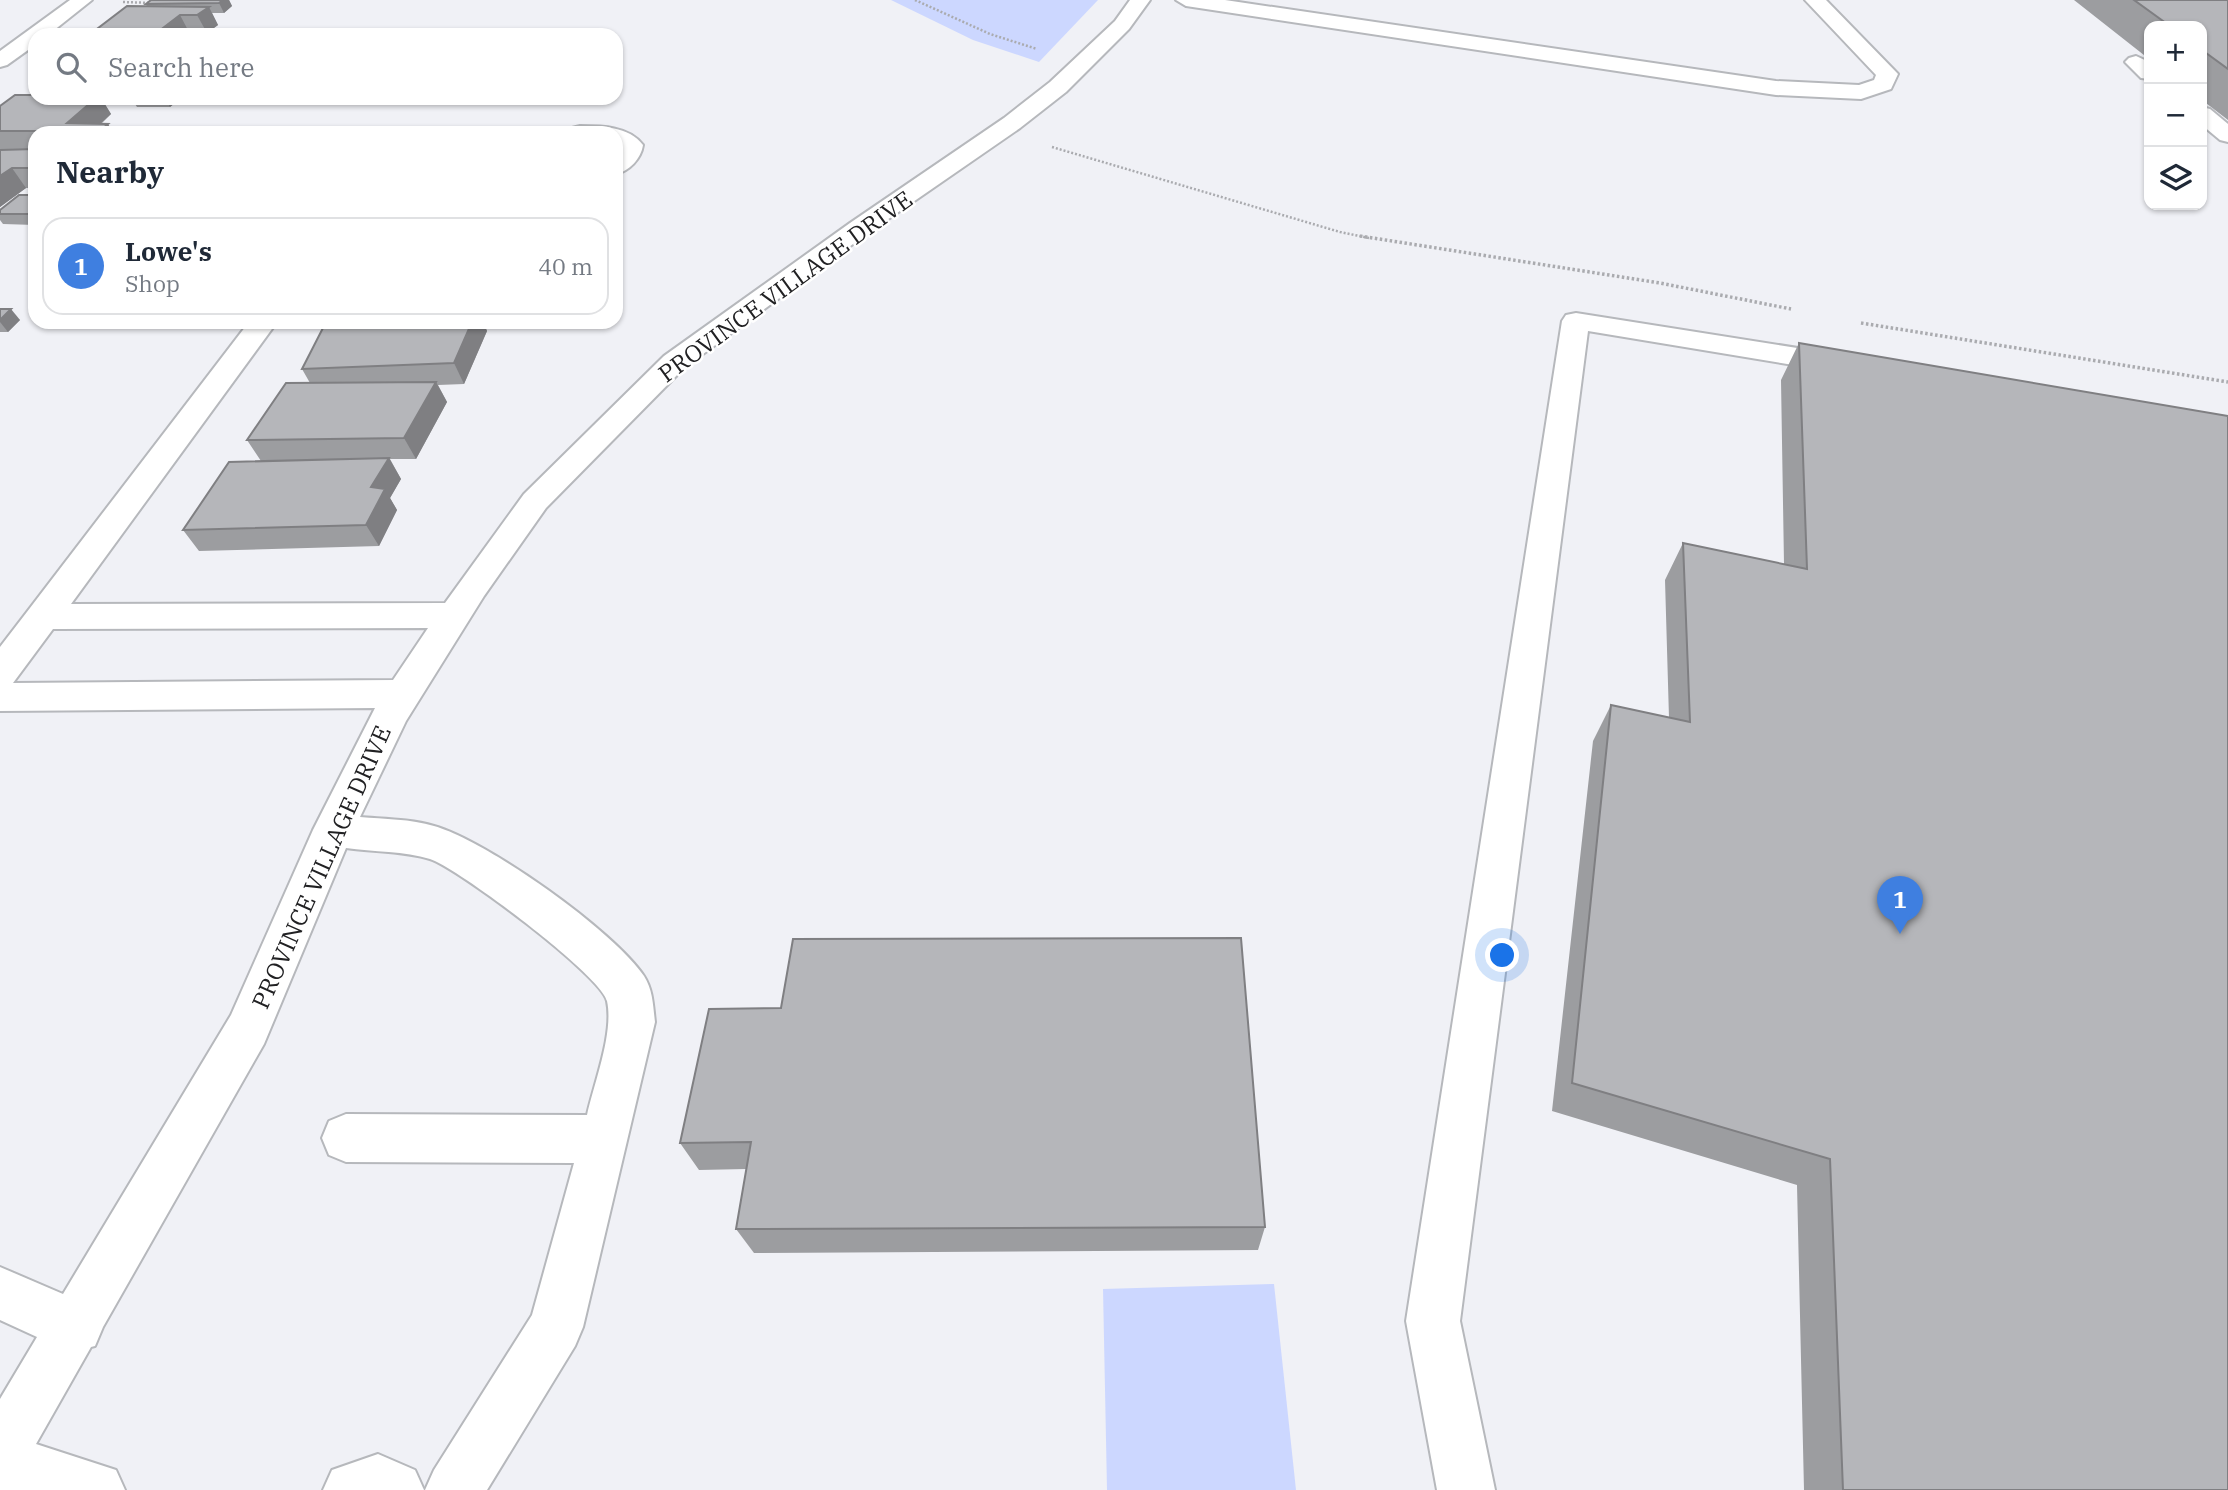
<!DOCTYPE html>
<meta charset="utf-8">
<style>
body{margin:0;font-family:"IBM Plex Serif",serif;background:#f2f2f3;color:#1f2937}
.controls{position:absolute;right:21px;top:21px;display:grid;overflow:hidden;border-radius:14px;box-shadow:0 2px 5px #0004}
.controls button{width:63px;height:63px;display:grid;place-items:center;padding:0;border:0;border-bottom:2px solid #e0e1e3;background:#fff;color:#1f2937;font:35px sans-serif}
.you{position:absolute;left:1503px;top:956px;width:24px;height:24px;margin:-18px;border:5px solid #fff;border-radius:50%;background:#1a73e8;box-shadow:0 0 0 10px #1a73e833}
.badge{display:grid;place-items:center;width:46px;height:46px;border-radius:50%;background:#1a73e8;color:#fff;font-size:23px;font-weight:700}
.pin{position:absolute;translate:-50% -58px;filter:drop-shadow(0 2px 4px #0008)}
.pin::after{content:'';position:absolute;top:37px;width:24px;height:21px;background:inherit;clip-path:polygon(0 0,100% 0,50% 100%)}
.list{margin:0;padding:0;list-style:none}
h2{display:flex;justify-content:space-between;align-items:center;height:91px;margin:0;padding:0 28px;font-size:30px}
h2 small{font-size:23px;font-weight:400;color:#747a83}
.list li{display:grid;grid-template-columns:46px 1fr auto;gap:21px;align-items:center;box-sizing:border-box;height:98px;margin:0 14px 14px;padding:0 14px;border:2px solid #e0e1e3;border-radius:21px}
.list b{display:block;font-size:26px;white-space:nowrap}
.list p{margin:0;font-size:23px;white-space:nowrap;color:#747a83}
.list em{font-size:23px;font-style:normal;color:#747a83}
.icon{flex:none;width:38px;height:38px;fill:none;stroke:currentColor;stroke-width:2;stroke-linecap:round;stroke-linejoin:round}
.map{position:relative;flex:none;width:2228px;height:1490px;overflow:hidden}
.search{position:absolute;background:#fff;box-shadow:0 2px 5px #0004;left:28px;top:28px;width:595px;height:77px;display:flex;align-items:center;gap:18px;box-sizing:border-box;padding:0 24px;border-radius:21px;color:#747a83;font-size:26px}
.panel{position:absolute;background:#fff;box-shadow:0 2px 5px #0004;left:28px;top:126px;width:595px;height:203px;border-radius:21px}
.map>svg:first-child{display:block}
.green{fill:#ccd7ff}
.lines{fill:none;stroke-linecap:round;stroke-linejoin:round}
.minor-casing{stroke:#b6b8bc;stroke-width:4}
.path-far1{stroke:#aaabaf;stroke-width:2.5;stroke-dasharray:2 2;stroke-linecap:butt}
.path{stroke:#aaabaf;stroke-width:3.5;stroke-dasharray:2.5 2.5;stroke-linecap:butt}
.minor{fill:#fff;fill-rule:evenodd}
.wall{fill:#9c9da0}
.shaded-wall{fill:#7f7f82}
.building{fill:#b5b6ba;stroke:#7f7f82;stroke-width:2}
.labels{text-anchor:middle;dominant-baseline:central;stroke-width:5;stroke-linejoin:round;paint-order:stroke}
.street-label{font-size:24px;fill:#212123;stroke:#fff}
</style>
<div class="map">
<svg width="2228" height="1490" viewBox="0 0 2228 1490">
<rect width="100%" height="100%" fill="#f0f1f6"/>
<g class="green">
<path d="M891,0H1098L1039,62L973,40Z"/>
<path d="M1274,1284L1296,1490H1107L1103,1289Z"/>
</g>
<g class="lines">
<defs>
<g id="minor">
<path d="M70,0H92L48,35H35V45L7,65L0,67V51Z"/>
<path d="M1130,0H1150L1129,29L1066,92L1020,128L868,233L684,368L546,508L484,596L406,721L360,817C384,819 411,819 434,826C487,841 613,930 644,976C653,990 653,1006 655,1022L583,1327L575,1346L487,1490H425L434,1470L532,1315L574,1163L346,1162L329,1155L322,1138L329,1121L346,1114L587,1115C594,1083 614,1033 607,1001C602,976 458,868 430,859C405,851 373,852 346,848L264,1044L103,1327L95,1346L91,1347L36,1444L116,1470L125,1490H0V1399L37,1337L0,1320V1267L63,1294L231,1015L313,830L375,708L0,711V647L30,608L249,322H277L71,604L445,603L524,494L664,356L850,223L1004,118L1050,82L1115,21ZM428,628L393,680L13,683L53,629Z"/>
<path d="M1176,0H1225L1776,81L1859,85L1874,80L1876,75L1805,0H1826L1898,74L1891,89L1861,99L1776,95L1186,6Z"/>
<path d="M2136,56L2149,62V79L2141,78L2125,62L2129,58Z"/>
<path d="M2202,107L2210,109L2228,124V142L2220,140L2202,125Z"/>
<path d="M580,126C601,126 629,126 643,145C641,159 629,171 616,174V154L619,148L616,146V133H569L572,128Z"/>
<path d="M1576,313L1842,355L1852,358L1856,364L1852,370L1842,373L1588,331L1460,1321L1495,1490H1437L1406,1321L1562,321L1566,315Z"/>
<path d="M378,1454L415,1470L424,1490H323L332,1470Z"/>
</g>
</defs>
<use href="#minor" class="minor-casing"/>
<g class="path-far1">
<path d="M915,0L990,34L1037,49"/>
<path d="M123,2L153,3"/>
<path d="M1052,147L1340,232L1369,238"/>
</g>
<g class="path">
<path d="M1360,236L1660,283L1791,309"/>
<path d="M1861,323L2228,382"/>
</g>
<use href="#minor" class="minor"/>
</g>
<g class="wall">
<path d="M229,0L232,6L224,13H212L218,25L207,33L190,34L188,35H95L93,32L147,7L146,4Z"/>
<path d="M2074,0H2228V120L2202,100V26H2149V59Z"/>
<path d="M35,98H101L111,114L101,124L114,133H35V188H26L0,207V106Z"/>
<path d="M131,98H181L170,107H137Z"/>
<path d="M35,195V225L3,224L0,220V210Z"/>
<path d="M0,309L20,320L8,332H0Z"/>
<path d="M326,322H483L487,331L464,384L438,385L447,402L416,459H390L401,479L390,498L397,510L379,546L199,551L183,530L308,460L261,461L247,440L310,383L302,369Z"/>
<path d="M1799,343L2228,1490H1804L1797,1185L1552,1111L1593,741L1611,705L1669,718L1665,580L1683,543L1784,564L1781,380Z"/>
<path d="M709,1009L1265,1227L1258,1250L754,1253L736,1229L746,1169L699,1170L680,1143Z"/>
</g>
<g class="shaded-wall">
<path d="M223,0H229L232,6L224,13L219,3Z"/>
<path d="M209,7L218,25L207,33L197,15Z"/>
<path d="M180,15L190,34L188,35H161L159,31Z"/>
<path d="M96,98H101L111,114L90,133L67,123Z"/>
<path d="M165,98H181L170,107Z"/>
<path d="M108,124L114,133H97Z"/>
<path d="M12,168L26,188L0,207V176Z"/>
<path d="M35,211V221L31,214Z"/>
<path d="M11,309L20,320L8,332L0,322V320Z"/>
<path d="M472,322H483L487,331L464,384L454,363Z"/>
<path d="M436,382L447,402L416,459L404,438Z"/>
<path d="M389,458L401,479L390,498L397,510L379,546L366,525L371,487Z"/>
</g>
<g class="building">
<path d="M151,0H223L219,3L146,4Z"/>
<path d="M2134,0H2228V69L2202,50V26H2170Z"/>
<path d="M127,6L209,7L197,15H180L159,31L93,32Z"/>
<path d="M15,95H35V98H96L67,123L108,124L97,133H55L57,131H0V106Z"/>
<path d="M35,149V168H12L0,176V150Z"/>
<path d="M19,195H35V211L31,214H0V210Z"/>
<path d="M0,309H11L0,320Z"/>
<path d="M326,322H472L454,363L302,369Z"/>
<path d="M1799,343L2228,416V1490H1843L1830,1159L1572,1083L1611,705L1690,722L1683,543L1807,569Z"/>
<path d="M436,382L404,438L247,440L286,383Z"/>
<path d="M389,458L371,487L385,489L366,525L183,530L229,462Z"/>
<path d="M1241,938L1265,1227L736,1229L751,1142L680,1143L709,1009L781,1008L793,939Z"/>
</g>
<g class="labels">
<g class="street-label">
<text transform="translate(785 286) rotate(-36)">PROVINCE VILLAGE DRIVE</text>
<text transform="translate(321 867) rotate(-66)">PROVINCE VILLAGE DRIVE</text>
</g>
</g>
</svg>
<div class="controls">
<button>+</button>
<button>−</button>
<button><svg class="icon" aria-label="layers" viewBox="0 0 24 24"><path d="M12 4l9 5-9 5-9-5zM3 14l9 5 9-5"/></svg></button>
</div>
<div class="you"></div>
<div class="pin badge" style="left:1900px;top:934px;background:#3f7fe0">1</div>
<div class="search"><svg class="icon" aria-label="search" viewBox="0 0 24 24"><circle cx="10" cy="10" r="6"/><path d="M15 15l6 6"/></svg>Search here</div>
<section class="panel">
<h2>Nearby<small></small></h2>
<ul class="list">
<li><span class="badge" style="background:#3f7fe0">1</span><div><b>Lowe's</b><p>Shop</p></div><em>40 m</em></li>
</ul>
</section>
</div>
